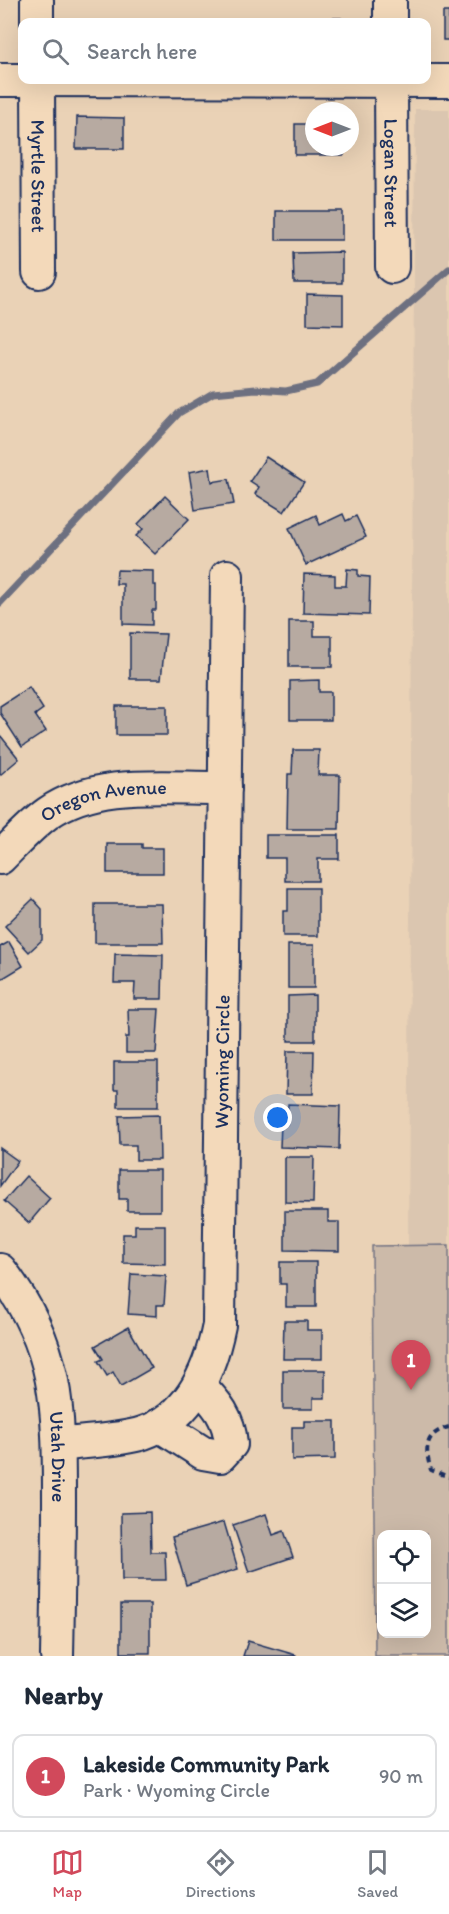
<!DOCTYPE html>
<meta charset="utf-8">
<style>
body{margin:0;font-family:Itim,sans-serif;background:#f6f6f7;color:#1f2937}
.controls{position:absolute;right:18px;bottom:18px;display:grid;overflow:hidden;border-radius:12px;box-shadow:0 6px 24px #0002}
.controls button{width:54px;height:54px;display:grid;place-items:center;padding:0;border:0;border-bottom:2px solid #e0e1e3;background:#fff;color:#1f2937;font:30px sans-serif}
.compass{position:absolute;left:305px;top:102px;width:54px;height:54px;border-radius:50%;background:#fff;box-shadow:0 6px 24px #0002;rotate:270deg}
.you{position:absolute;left:278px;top:1118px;width:21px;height:21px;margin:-15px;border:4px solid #fff;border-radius:50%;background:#1a73e8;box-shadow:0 0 0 9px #1a73e833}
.badge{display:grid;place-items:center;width:39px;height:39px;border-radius:50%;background:#d1495b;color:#fff;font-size:20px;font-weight:700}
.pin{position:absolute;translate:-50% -50px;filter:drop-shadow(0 2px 3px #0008)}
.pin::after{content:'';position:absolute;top:32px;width:21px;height:18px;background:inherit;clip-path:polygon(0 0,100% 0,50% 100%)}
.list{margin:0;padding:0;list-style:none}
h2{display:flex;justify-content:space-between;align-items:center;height:78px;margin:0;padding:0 24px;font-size:26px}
h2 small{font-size:20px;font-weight:400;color:#747a83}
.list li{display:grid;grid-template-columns:39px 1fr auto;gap:18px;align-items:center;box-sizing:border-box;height:84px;margin:0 12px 12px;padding:0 12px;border:2px solid #e0e1e3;border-radius:12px}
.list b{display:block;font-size:22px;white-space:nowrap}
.list p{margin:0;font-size:20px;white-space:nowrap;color:#747a83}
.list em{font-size:20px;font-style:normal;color:#747a83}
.icon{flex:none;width:33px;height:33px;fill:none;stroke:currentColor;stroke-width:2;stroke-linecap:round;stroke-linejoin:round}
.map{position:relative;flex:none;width:449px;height:1656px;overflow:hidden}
.search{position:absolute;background:#fff;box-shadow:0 6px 24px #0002;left:18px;right:18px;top:18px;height:66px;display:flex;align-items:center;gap:15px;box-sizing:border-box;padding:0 21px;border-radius:12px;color:#747a83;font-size:22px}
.sheet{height:174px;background:#fff}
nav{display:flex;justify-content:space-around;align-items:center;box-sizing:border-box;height:84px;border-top:2px solid #e0e1e3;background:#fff;font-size:16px;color:#747a83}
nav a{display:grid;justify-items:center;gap:3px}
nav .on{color:#d1495b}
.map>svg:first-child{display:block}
.built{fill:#dbc6b0}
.green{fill:#ccbaa9;stroke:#747484;stroke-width:1.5;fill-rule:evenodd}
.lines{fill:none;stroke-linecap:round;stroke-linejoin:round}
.stream{stroke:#6d6f80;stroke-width:7}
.building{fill:#b7aaa1;stroke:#1b2f5e;stroke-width:1.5}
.minor-casing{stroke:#1b2f5e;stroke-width:36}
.path{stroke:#1b2f5e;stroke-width:4;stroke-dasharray:6 4.5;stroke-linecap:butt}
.minor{stroke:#f3d9ba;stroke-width:32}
.labels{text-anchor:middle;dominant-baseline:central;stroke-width:4.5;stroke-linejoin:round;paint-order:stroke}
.street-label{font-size:20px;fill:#1b2f5e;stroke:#f3d9ba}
</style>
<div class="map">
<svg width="449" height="1656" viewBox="0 0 449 1656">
<rect width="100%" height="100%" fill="#ead2b6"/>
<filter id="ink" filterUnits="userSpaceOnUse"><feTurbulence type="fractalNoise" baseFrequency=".0167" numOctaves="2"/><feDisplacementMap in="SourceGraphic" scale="12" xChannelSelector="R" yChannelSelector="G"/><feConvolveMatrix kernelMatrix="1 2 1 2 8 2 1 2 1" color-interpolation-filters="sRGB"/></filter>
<g filter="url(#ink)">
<path class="built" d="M415,109H449V1245H408Z"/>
<path class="green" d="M449,1245V1656H375L372,1246ZM382,1534H426V1634H382Z"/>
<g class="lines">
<path class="stream" d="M0,603L179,413L213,393L256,389L286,391L317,384L449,269"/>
</g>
<g class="building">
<rect x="443" y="12" width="6" height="28"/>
<rect x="257" y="18" width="84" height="4"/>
<path d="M77,117L124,118V149H76Z"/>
<path d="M295,124H314V147H344V155H295Z"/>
<rect x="276" y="211" width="66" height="29"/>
<path d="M342,252V283H294L293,253Z"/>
<path d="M307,294L343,295V325L307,324Z"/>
<path d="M266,457L304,482L284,512L255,494L259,487L250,481Z"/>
<path d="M210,468L212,482L229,479L234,504L195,510L189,472Z"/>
<path d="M165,496L189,519L155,554L136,536L143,529L138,524Z"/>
<path d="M343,514L346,521L356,516L366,537L306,565L289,528L316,515L320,525Z"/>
<path d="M347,569L358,570V576L370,577L369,615L303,613L304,574L335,575V586H346Z"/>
<path d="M117,570L153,571V585H156V610H152V625L123,624V584H116Z"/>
<path d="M289,621H314V636H332V667H289Z"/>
<path d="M130,633L166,634L161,679H130Z"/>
<path d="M319,680V692H331V720H290V681Z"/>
<path d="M29,687L43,709L35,715L46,731L22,747L0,713V706Z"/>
<rect x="116" y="706" width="51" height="29"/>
<path d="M0,735L19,759L0,775Z"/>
<path d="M293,750H319L318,775H340L339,829H287L288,774H292Z"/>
<path d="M266,835H339V859H318V881H285V858H266Z"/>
<path d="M107,844H142V848H163V873H107Z"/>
<path d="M288,888H318V936H283V911H288Z"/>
<path d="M33,899L42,909V940L29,952L5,926Z"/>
<path d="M95,904H162L163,943H95Z"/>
<path d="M9,942L23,966L0,980V947Z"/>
<rect x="288" y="945" width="26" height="43"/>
<path d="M115,954L163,955L162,999H134L135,983H114Z"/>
<path d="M315,995V1041H288V996Z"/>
<path d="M128,1009H159L156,1053H126V1037H129Z"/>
<path d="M287,1051H314L313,1094H286Z"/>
<path d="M114,1062H158V1107H118V1090H114Z"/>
<path d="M288,1104L340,1106L339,1149L280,1147L281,1124H287Z"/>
<path d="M159,1115L160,1160H136V1145H120L119,1116Z"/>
<path d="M0,1148L18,1161L0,1186Z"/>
<path d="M285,1157H314L313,1203L285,1202Z"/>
<path d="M119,1170H160V1211H127V1199H119Z"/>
<path d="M26,1176L50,1198L29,1223L4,1201Z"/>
<path d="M285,1211H328V1222H339V1251L285,1250Z"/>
<path d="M135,1225H165V1264L123,1263V1234H135Z"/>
<path d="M280,1262H316V1307H286V1284H280Z"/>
<path d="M131,1274L166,1276L164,1305H157V1316L128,1314Z"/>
<path d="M284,1321H307V1330H322V1359H283Z"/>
<path d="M128,1327L152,1368L121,1386L113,1372L107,1376L98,1361L103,1359L95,1346Z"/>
<path d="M283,1370H325V1398H313V1409H283Z"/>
<path d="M304,1421H335V1459L292,1460V1427H304Z"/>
<path d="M150,1512L151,1552H165L166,1580H122L121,1513Z"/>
<path d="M266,1514L273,1535L284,1531L293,1557L249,1572L233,1525Z"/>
<path d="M224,1522L238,1569L186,1585L172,1537Z"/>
<rect x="121" y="1604" width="29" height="49"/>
<path d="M248,1641L296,1655V1656H243Z"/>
</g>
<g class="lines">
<defs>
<g id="minor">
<path d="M37,0V22"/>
<path d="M390,0V22"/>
<path d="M0,80L449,81"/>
<path id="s1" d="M38,80L39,272"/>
<path id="s2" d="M391,80L392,267"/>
<path id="s3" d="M0,858C15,843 31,825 48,813C99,778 166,789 225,788"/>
<path id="s4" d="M0,1270C59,1345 59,1409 59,1500C59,1552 58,1604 57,1656"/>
<path d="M159,1425L203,1453L220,1456L231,1444C229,1417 217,1404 199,1385"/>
<path id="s5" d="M60,1445C86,1441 118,1441 143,1433C190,1417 210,1371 219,1325L227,576"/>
</g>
</defs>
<use href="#minor" class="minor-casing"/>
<path class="path" d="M449,1427C425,1433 424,1448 431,1470L449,1477"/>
<use href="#minor" class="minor"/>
</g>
</g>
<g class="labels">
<g class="street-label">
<text stroke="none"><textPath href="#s2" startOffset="93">Logan Street</textPath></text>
<text stroke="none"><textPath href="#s1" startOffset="96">Myrtle Street</textPath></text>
<text stroke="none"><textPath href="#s3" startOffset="124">Oregon Avenue</textPath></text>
<text stroke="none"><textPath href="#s5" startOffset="486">Wyoming Circle</textPath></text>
<text stroke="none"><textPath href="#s4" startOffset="200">Utah Drive</textPath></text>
</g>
</g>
</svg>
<div class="controls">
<button><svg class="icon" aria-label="locate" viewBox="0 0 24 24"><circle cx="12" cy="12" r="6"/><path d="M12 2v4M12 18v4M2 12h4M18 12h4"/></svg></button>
<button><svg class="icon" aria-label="layers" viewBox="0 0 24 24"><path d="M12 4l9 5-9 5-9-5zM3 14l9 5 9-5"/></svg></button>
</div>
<svg class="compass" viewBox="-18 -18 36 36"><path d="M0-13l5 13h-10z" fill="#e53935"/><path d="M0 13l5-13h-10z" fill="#747a83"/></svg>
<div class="you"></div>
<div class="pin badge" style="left:411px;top:1390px">1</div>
<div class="search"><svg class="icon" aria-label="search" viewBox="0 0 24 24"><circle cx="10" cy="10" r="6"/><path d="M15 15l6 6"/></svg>Search here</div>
</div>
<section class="sheet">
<h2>Nearby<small></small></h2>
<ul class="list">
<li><span class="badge">1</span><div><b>Lakeside Community Park</b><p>Park · Wyoming Circle</p></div><em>90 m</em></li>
</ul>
</section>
<nav>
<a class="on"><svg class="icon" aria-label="map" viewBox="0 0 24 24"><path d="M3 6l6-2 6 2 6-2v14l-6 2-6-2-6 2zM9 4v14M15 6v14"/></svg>Map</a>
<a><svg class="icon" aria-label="directions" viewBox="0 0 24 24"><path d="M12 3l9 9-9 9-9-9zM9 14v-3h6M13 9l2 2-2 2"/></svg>Directions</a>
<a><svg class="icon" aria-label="saved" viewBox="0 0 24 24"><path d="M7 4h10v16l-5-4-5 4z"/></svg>Saved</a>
</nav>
